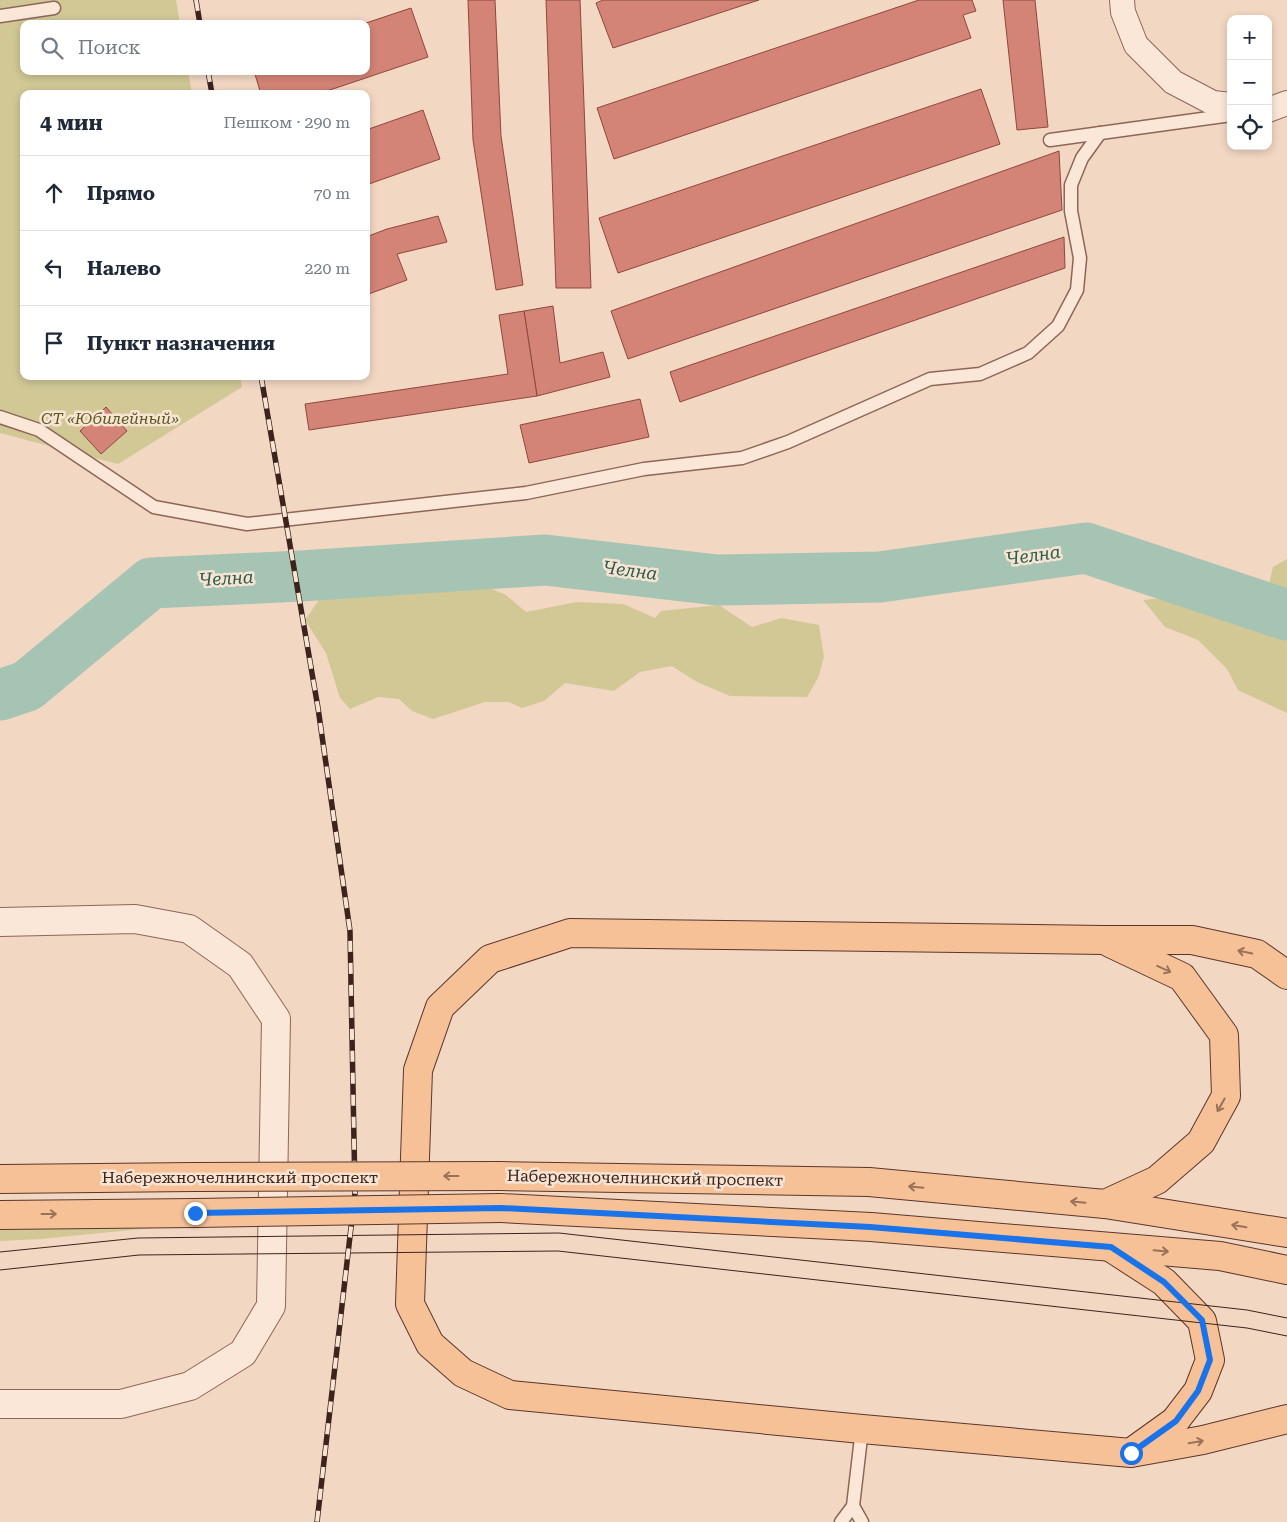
<!DOCTYPE html>
<html lang="ru">
<meta charset="utf-8">
<style>
body{margin:0;font-family:"Roboto Serif",serif;background:#f2f2f3;color:#1f2937}
.controls{position:absolute;right:15px;top:15px;display:grid;overflow:hidden;border-radius:10px;box-shadow:0 2px 8px #0003}
.controls button{width:45px;height:45px;display:grid;place-items:center;padding:0;border:0;border-bottom:1px solid #e0e1e3;background:#fff;color:#1f2937;font:25px sans-serif}
.stop{position:absolute;width:15px;height:15px;margin:-11px;border:4px solid #1a73e8;border-radius:50%;background:#fff}
.stop.end{background:#1a73e8;border-color:#fff;box-shadow:0 1px 5px #0008}
.list{margin:0;padding:0;list-style:none}
h2{display:flex;justify-content:space-between;align-items:center;height:65px;margin:0;padding:0 20px;font-size:21px}
h2 small{font-size:16px;font-weight:400;color:#747a83}
.list li{display:grid;grid-template-columns:32px 1fr auto;gap:15px;align-items:center;box-sizing:border-box;height:75px;padding:0 20px;border-top:1px solid #e0e1e3}
.list b{display:block;font-size:19px;white-space:nowrap}
.list em{font-size:16px;font-style:normal;color:#747a83}
.icon{flex:none;width:28px;height:28px;fill:none;stroke:currentColor;stroke-width:2;stroke-linecap:round;stroke-linejoin:round}
.map{position:relative;flex:none;width:1287px;height:1522px;overflow:hidden}
.search{position:absolute;background:#fff;box-shadow:0 2px 8px #0003;left:20px;top:20px;width:350px;height:55px;display:flex;align-items:center;gap:12px;box-sizing:border-box;padding:0 18px;border-radius:10px;color:#747a83;font-size:19px}
.panel{position:absolute;background:#fff;box-shadow:0 2px 8px #0003;left:20px;top:90px;width:350px;height:290px;border-radius:10px}
.map>svg:first-child{display:block}
.green{fill:#d1c896}
.lines{fill:none;stroke-linecap:round;stroke-linejoin:round}
.river{stroke:#a5c4b3;stroke-width:51}
.building{fill:#d38476;stroke:#8f473c}
.service-casing{stroke:#8d6658;stroke-width:15}
.minor-casing{stroke:#8d6658;stroke-width:26}
.tertiary-casing{stroke:#8d6658;stroke-width:30}
.primary-casing{stroke:#5b362c;stroke-width:30}
.service{stroke:#fbe7d7;stroke-width:12}
.minor{stroke:#fbe7d7;stroke-width:24}
.tertiary{stroke:#fbe7d7;stroke-width:28}
.primary{stroke:#f7c198;stroke-width:28}
.tram{stroke:#3c241d;stroke-width:1}
.rail-casing{stroke:#3c241d;stroke-width:5.5}
.rail{stroke:#f8e4d3;stroke-width:4;stroke-dasharray:11;stroke-linecap:butt}
.primary-bridge-casing{stroke:#5b362c;stroke-width:30;stroke-linecap:butt}
.primary-bridge{stroke:#f7c198;stroke-width:28}
.oneway{stroke:#9a725a}
.route{stroke:#1a73e8;stroke-width:6}
.labels{text-anchor:middle;dominant-baseline:central;stroke-width:5;stroke-linejoin:round;paint-order:stroke}
.park-label{font-size:16px;font-style:italic;fill:#5a5a22;stroke:#f8e4d3}
.street-label{font-size:16px;fill:#3c241d;stroke:#f8e4d3}
.water-label{font-size:18px;font-style:italic;fill:#2b5d4d;stroke:#f8e4d3}
</style>
<div class="map">
<svg width="1287" height="1522" viewBox="0 0 1287 1522">
<rect width="100%" height="100%" fill="#f2d7c3"/>
<g class="green">
<path d="M0,0H176L180,24H24V71H188L192,94H24V376H240L242,387L118,464L0,433Z"/>
<path d="M1287,559V594L1269,584L1273,567Z"/>
<path d="M483,585L506,595L526,612L577,602L623,604L655,618L661,611L719,605L752,627L781,618L819,625L824,657L818,678L807,697L730,696L697,682L672,666L640,672L614,691L565,683L544,701L522,708L509,702H485L433,719L412,711L399,699L378,697L350,709L340,698L326,653L305,620L323,594H369L436,591Z"/>
<path d="M1183,596L1283,639H1287V713L1238,690L1227,669L1198,640L1165,627L1143,600Z"/>
<path d="M192,1224L40,1239L0,1241V1230Z"/>
</g>
<g class="lines">
<path class="river" d="M0,695L27,686L151,583L301,576L545,560L717,580L880,577L1086,548L1287,615"/>
</g>
<g class="building">
<path d="M468,0H495L501,136L523,285L496,290L473,140Z"/>
<path d="M546,0H580L591,288H556Z"/>
<path d="M603,0H759L613,48L596,3Z"/>
<path d="M919,0H972L976,11L963,15L971,38L614,159L597,108Z"/>
<path d="M1003,0H1035L1048,127L1017,130Z"/>
<path d="M411,8L428,57L318,94H261L254,71H366V24H363Z"/>
<path d="M981,89L1000,144L618,273L599,218Z"/>
<path d="M423,110L440,159L366,185V130Z"/>
<path d="M1059,151L1062,210L628,359L611,311Z"/>
<path d="M438,216L447,242L397,254L407,280L366,295V237L387,229Z"/>
<path d="M1064,237L1065,268L680,402L670,372Z"/>
<path d="M553,306L560,363L603,352L610,377L537,396L524,311Z"/>
<path d="M524,311L537,396L309,430L305,404L508,374L499,315Z"/>
<path d="M640,399L649,437L529,463L520,425Z"/>
<path d="M106,407L127,431L101,454L80,431Z"/>
</g>
<g class="lines">
<defs>
<g id="service">
<path d="M0,16L54,8"/>
<path d="M1050,140L1231,115"/>
<path d="M0,417L39,430L154,507L247,524L526,493L644,469L742,458L788,442L930,379L980,374L1028,353L1058,326L1077,290L1080,258L1071,211V185L1082,158L1100,133"/>
<path d="M853,1506L862,1522"/>
<path d="M841,1522L853,1506L862,1429"/>
</g>
<g id="minor">
<path d="M1122,0L1123,12L1136,45L1173,82L1213,103L1231,105"/>
<path d="M1268,110L1287,103"/>
</g>
<path id="tertiary" d="M0,922L135,919L189,929L240,965L276,1019L271,1306L243,1353L190,1386L121,1404H0"/>
<g id="primary">
<path d="M1287,975L1257,954L1192,940H1104L570,933L490,959L440,1007L418,1070L410,1304L430,1344L463,1373L510,1395L862,1429L1131,1453L1203,1440L1287,1419"/>
<path d="M500,1176L869,1182L1105,1204L1287,1233"/>
<path d="M0,1179L194,1177"/>
<path d="M1105,1204L1157,1180L1201,1142L1226,1096L1224,1035L1182,977L1110,943"/>
<path d="M501,1208L871,1227L1220,1256L1287,1270"/>
<path d="M0,1215L195,1213"/>
<path d="M1113,1249L1164,1282L1202,1321L1210,1360L1198,1391L1175,1421L1136,1449"/>
</g>
</defs>
<use href="#service" class="service-casing"/>
<use href="#minor" class="minor-casing"/>
<use href="#tertiary" class="tertiary-casing"/>
<use href="#primary" class="primary-casing"/>
<use href="#service" class="service"/>
<use href="#minor" class="minor"/>
<use href="#tertiary" class="tertiary"/>
<use href="#primary" class="primary"/>
<g class="tram">
<path d="M0,1252L138,1238L559,1233L1247,1310L1287,1318"/>
<path d="M0,1270L139,1255L558,1251L1247,1328L1287,1336"/>
</g>
<defs>
<g id="rail">
<path d="M196,0L200,24"/>
<path d="M208,71L212,94"/>
<path d="M261,376L318,708L350,931L355,1193L317,1522"/>
</g>
</defs>
<use href="#rail" class="rail-casing"/>
<use href="#rail" class="rail"/>
<defs>
<g id="primary-bridge">
<path d="M194,1177L500,1176"/>
<path d="M195,1213L501,1208"/>
</g>
</defs>
<use href="#primary-bridge" class="primary-bridge-casing"/>
<use href="#primary-bridge" class="primary-bridge"/>
</g>
<defs><path id="oneway-shaft" d="M-6 0H5M1.5-3L5.5 0L1.5 3" fill="none" stroke-width="1.6" stroke-linecap="round" stroke-linejoin="round" transform="scale(1.25)"/></defs>
<g class="oneway">
<use href="#oneway-shaft" transform="translate(1245 952) rotate(-168)"/>
<use href="#oneway-shaft" transform="translate(1164 969) rotate(25)"/>
<use href="#oneway-shaft" transform="translate(1221 1105) rotate(119)"/>
<use href="#oneway-shaft" transform="translate(451 1176) rotate(180)"/>
<use href="#oneway-shaft" transform="translate(916 1187) rotate(-175)"/>
<use href="#oneway-shaft" transform="translate(1078 1202) rotate(-175)"/>
<use href="#oneway-shaft" transform="translate(49 1214)"/>
<use href="#oneway-shaft" transform="translate(1239 1226) rotate(-171)"/>
<use href="#oneway-shaft" transform="translate(1161 1251) rotate(5)"/>
<use href="#oneway-shaft" transform="translate(1196 1442) rotate(-10)"/>
</g>
<g class="lines">
<path class="route" d="M195,1213L501,1208L870,1227L1111,1247L1164,1282L1202,1320L1210,1360L1198,1391L1176,1421L1131,1453"/>
</g>
<g class="labels">
<g class="park-label">
<text x="110" y="418">СТ «Юбилейный»</text>
</g>
<g class="street-label">
<text x="240" y="1177">Набережночелнинский проспект</text>
<text transform="translate(645 1178) rotate(1)">Набережночелнинский проспект</text>
</g>
<g class="water-label">
<text transform="translate(1033 555) rotate(-8)">Челна</text>
<text transform="translate(630 570) rotate(7)">Челна</text>
<text transform="translate(226 578) rotate(-3)">Челна</text>
</g>
</g>
</svg>
<div class="controls">
<button>+</button>
<button>−</button>
<button><svg class="icon" aria-label="locate" viewBox="0 0 24 24"><circle cx="12" cy="12" r="6"/><path d="M12 2v4M12 18v4M2 12h4M18 12h4"/></svg></button>
</div>
<div class="stop" style="left:1131px;top:1453px"></div>
<div class="stop end" style="left:195px;top:1213px"></div>
<div class="search"><svg class="icon" aria-label="search" viewBox="0 0 24 24"><circle cx="10" cy="10" r="6"/><path d="M15 15l6 6"/></svg>Поиск</div>
<section class="panel">
<h2>4 мин<small>Пешком · 290 m</small></h2>
<ul class="list">
<li><svg class="icon" aria-label="ahead" viewBox="0 0 24 24"><path d="M12 20V5M6 11l6-6 6 6"/></svg><div><b>Прямо</b></div><em>70 m</em></li>
<li><svg class="icon" aria-label="left" viewBox="0 0 24 24"><path d="M17 20v-9H6M10 6l-5 5 5 5"/></svg><div><b>Налево</b></div><em>220 m</em></li>
<li><svg class="icon" aria-label="arrive" viewBox="0 0 24 24"><path d="M6 21V4h12l-3 4 3 4H6"/></svg><div><b>Пункт назначения</b></div></li>
</ul>
</section>
</div>
